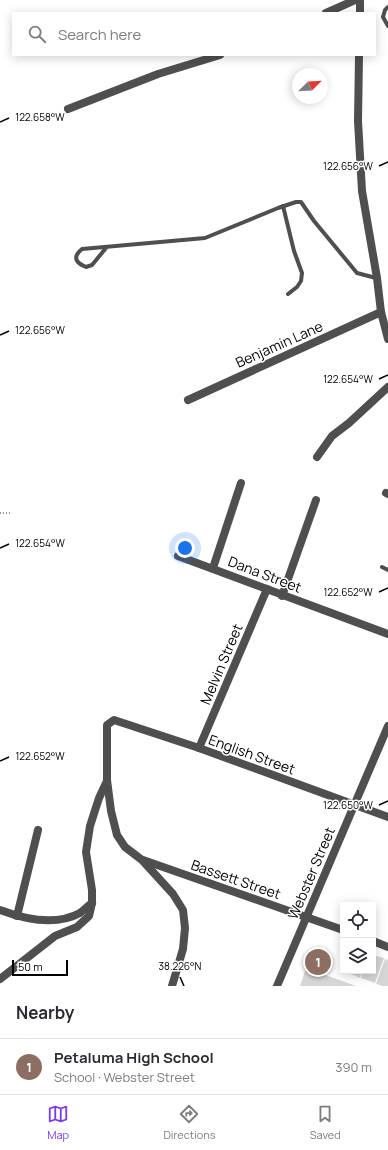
<!DOCTYPE html>
<meta charset="utf-8">
<style>
body{margin:0;font-family:Manrope,sans-serif;background:#f7f7f7;color:#2b2b33}
.controls{position:absolute;right:12px;bottom:12px;display:grid;overflow:hidden;border-radius:0px;box-shadow:0 2px 10px #0003}
.controls button{width:36px;height:36px;display:grid;place-items:center;padding:0;border:0;border-bottom:1px solid #e1e1e2;background:#fff;color:#2b2b33;font:20px sans-serif}
.compass{position:absolute;left:292px;top:68px;width:36px;height:36px;border-radius:50%;background:#fff;box-shadow:0 2px 10px #0003;rotate:66deg}
.scale{position:absolute;left:12px;bottom:10px;width:56px;box-sizing:border-box;padding-left:4px;border:2px solid #000;border-top:0;font-size:11px;line-height:14px;white-space:nowrap;color:#000;-webkit-text-stroke:3px #fff;paint-order:stroke}
.you{position:absolute;left:185px;top:548px;width:14px;height:14px;margin:-10px;border:3px solid #fff;border-radius:50%;background:#1a73e8;box-shadow:0 0 0 6px #1a73e833}
.badge{display:grid;place-items:center;width:26px;height:26px;border-radius:50%;background:#7c3aed;color:#fff;font-size:13px;font-weight:700}
.pin{position:absolute;translate:-50% -50%;border:2px solid #fff;box-shadow:0 1px 4px #0006}
.list{margin:0;padding:0;list-style:none}
h2{display:flex;justify-content:space-between;align-items:center;height:52px;margin:0;padding:0 16px;font-size:17px}
h2 small{font-size:13px;font-weight:400;color:#7c7c81}
.list li{display:grid;grid-template-columns:26px 1fr auto;gap:12px;align-items:center;box-sizing:border-box;height:56px;padding:0 16px;border-top:1px solid #e1e1e2}
.list b{display:block;font-size:15px;white-space:nowrap}
.list p{margin:0;font-size:13px;white-space:nowrap;color:#7c7c81}
.list em{font-size:13px;font-style:normal;color:#7c7c81}
.icon{flex:none;width:22px;height:22px;fill:none;stroke:currentColor;stroke-width:2;stroke-linecap:round;stroke-linejoin:round}
.map{position:relative;flex:none;width:388px;height:986px;overflow:hidden}
.search{position:absolute;background:#fff;box-shadow:0 2px 10px #0003;left:12px;right:12px;top:12px;height:44px;display:flex;align-items:center;gap:10px;box-sizing:border-box;padding:0 14px;border-radius:0px;color:#7c7c81;font-size:15px}
.sheet{height:108px;background:#fff}
nav{display:flex;justify-content:space-around;align-items:center;box-sizing:border-box;height:56px;border-top:1px solid #e1e1e2;background:#fff;font-size:11px;color:#7c7c81}
nav a{display:grid;justify-items:center;gap:2px}
nav .on{color:#7c3aed}
.map>svg:first-child{display:block}
.green{fill:#d6d6d6}
.lines{fill:none;stroke-linecap:round;stroke-linejoin:round}
.path{stroke:#717171;stroke-width:1.5;stroke-dasharray:1 2;stroke-linecap:butt}
.service{stroke:#4f4f4f;stroke-width:4}
.minor{stroke:#4f4f4f;stroke-width:8}
.tertiary{stroke:#4f4f4f;stroke-width:8}
.ticks{fill:none;stroke:#000;stroke-width:1.5}
.labels{text-anchor:middle;dominant-baseline:central;stroke-width:3;stroke-linejoin:round;paint-order:stroke}
.street-label{font-size:14px;fill:#000;stroke:#fff}
.ticks-label{font-size:10px;text-anchor:middle;fill:#000;stroke:#fff;stroke-width:3;stroke-linejoin:round;paint-order:stroke}
</style>
<div class="map">
<svg width="388" height="986" viewBox="0 0 388 986">
<rect width="100%" height="100%" fill="#fff"/>
<g class="green">
<path d="M373,955L384,958L375,983L361,978L363,971H373Z"/>
<path d="M385,959L388,960V986H383L376,984Z"/>
<path d="M306,968L356,986H300Z"/>
<path d="M346,971H362L360,978L346,972Z"/>
</g>
<g class="lines">
<path class="path" d="M0,513H11"/>
<g class="service">
<path d="M388,7L385,10L383,17L388,26"/>
<path d="M283,206L294,251L302,273L301,281L297,287L288,294"/>
<path d="M106,248L92,265L86,267C76,263 72,257 82,249L205,238L278,208L296,202H301L314,221L357,273L376,278"/>
<path d="M382,567L388,570"/>
</g>
<g class="minor">
<path d="M326,13L355,0"/>
<path d="M68,109L158,74L220,55"/>
<path d="M188,400L381,312"/>
<path d="M317,457L332,436L349,423L388,387"/>
<path d="M386,493L388,494"/>
<path d="M178,556L388,634"/>
<path d="M213,568L241,483"/>
<path d="M282,596L316,500"/>
<path d="M199,748L267,589"/>
<path d="M143,860L343,930"/>
<path d="M0,910C24,919 56,926 80,913C84,910 88,906 92,903"/>
<path d="M17,916L38,830"/>
<path d="M373,941L388,947"/>
<path d="M0,979L55,936L77,927L89,916L92,903V890L86,852L90,826L99,798L107,781"/>
<path d="M172,986L183,949L185,928L183,910L173,894L142,860L125,847L117,835L111,811L107,780V725L114,720L199,748L388,817"/>
<path d="M277,986L388,726"/>
</g>
<g class="tertiary">
<path d="M360,13V0"/>
<path d="M359,55L358,121L362,191L377,278L381,312L388,339"/>
</g>
</g>
<path class="ticks" d="M0,122L9,118M379,166L388,162M0,335L9,331M379,379L388,375M0,548L9,544M379,592L388,588M0,761L9,757M379,805L388,801M180,977L184,986"/>
<g class="labels">
<g class="street-label">
<text transform="translate(279 344) rotate(-24)">Benjamin Lane</text>
<text transform="translate(265 574) rotate(21)">Dana Street</text>
<text transform="translate(221 664) rotate(-67)">Melvin Street</text>
<text transform="translate(252 754) rotate(20)">English Street</text>
<text transform="translate(311 873) rotate(-67)">Webster Street</text>
<text transform="translate(236 879) rotate(19)">Bassett Street</text>
</g>
</g>
<g class="ticks-label">
<text x="40" y="121">122.658°W</text>
<text x="348" y="170">122.656°W</text>
<text x="40" y="334">122.656°W</text>
<text x="348" y="383">122.654°W</text>
<text x="40" y="547">122.654°W</text>
<text x="348" y="596">122.652°W</text>
<text x="40" y="760">122.652°W</text>
<text x="348" y="809">122.650°W</text>
<text x="180" y="970">38.226°N</text>
</g>
</svg>
<div class="controls">
<button><svg class="icon" aria-label="locate" viewBox="0 0 24 24"><circle cx="12" cy="12" r="6"/><path d="M12 2v4M12 18v4M2 12h4M18 12h4"/></svg></button>
<button><svg class="icon" aria-label="layers" viewBox="0 0 24 24"><path d="M12 4l9 5-9 5-9-5zM3 14l9 5 9-5"/></svg></button>
</div>
<svg class="compass" viewBox="-18 -18 36 36"><path d="M0-13l5 13h-10z" fill="#e53935"/><path d="M0 13l5-13h-10z" fill="#7c7c81"/></svg>
<div class="scale">50 m</div>
<div class="you"></div>
<div class="pin badge" style="left:318px;top:962px;background:#8d6e63">1</div>
<div class="search"><svg class="icon" aria-label="search" viewBox="0 0 24 24"><circle cx="10" cy="10" r="6"/><path d="M15 15l6 6"/></svg>Search here</div>
</div>
<section class="sheet">
<h2>Nearby<small></small></h2>
<ul class="list">
<li><span class="badge" style="background:#8d6e63">1</span><div><b>Petaluma High School</b><p>School · Webster Street</p></div><em>390 m</em></li>
</ul>
</section>
<nav>
<a class="on"><svg class="icon" aria-label="map" viewBox="0 0 24 24"><path d="M3 6l6-2 6 2 6-2v14l-6 2-6-2-6 2zM9 4v14M15 6v14"/></svg>Map</a>
<a><svg class="icon" aria-label="directions" viewBox="0 0 24 24"><path d="M12 3l9 9-9 9-9-9zM9 14v-3h6M13 9l2 2-2 2"/></svg>Directions</a>
<a><svg class="icon" aria-label="saved" viewBox="0 0 24 24"><path d="M7 4h10v16l-5-4-5 4z"/></svg>Saved</a>
</nav>
